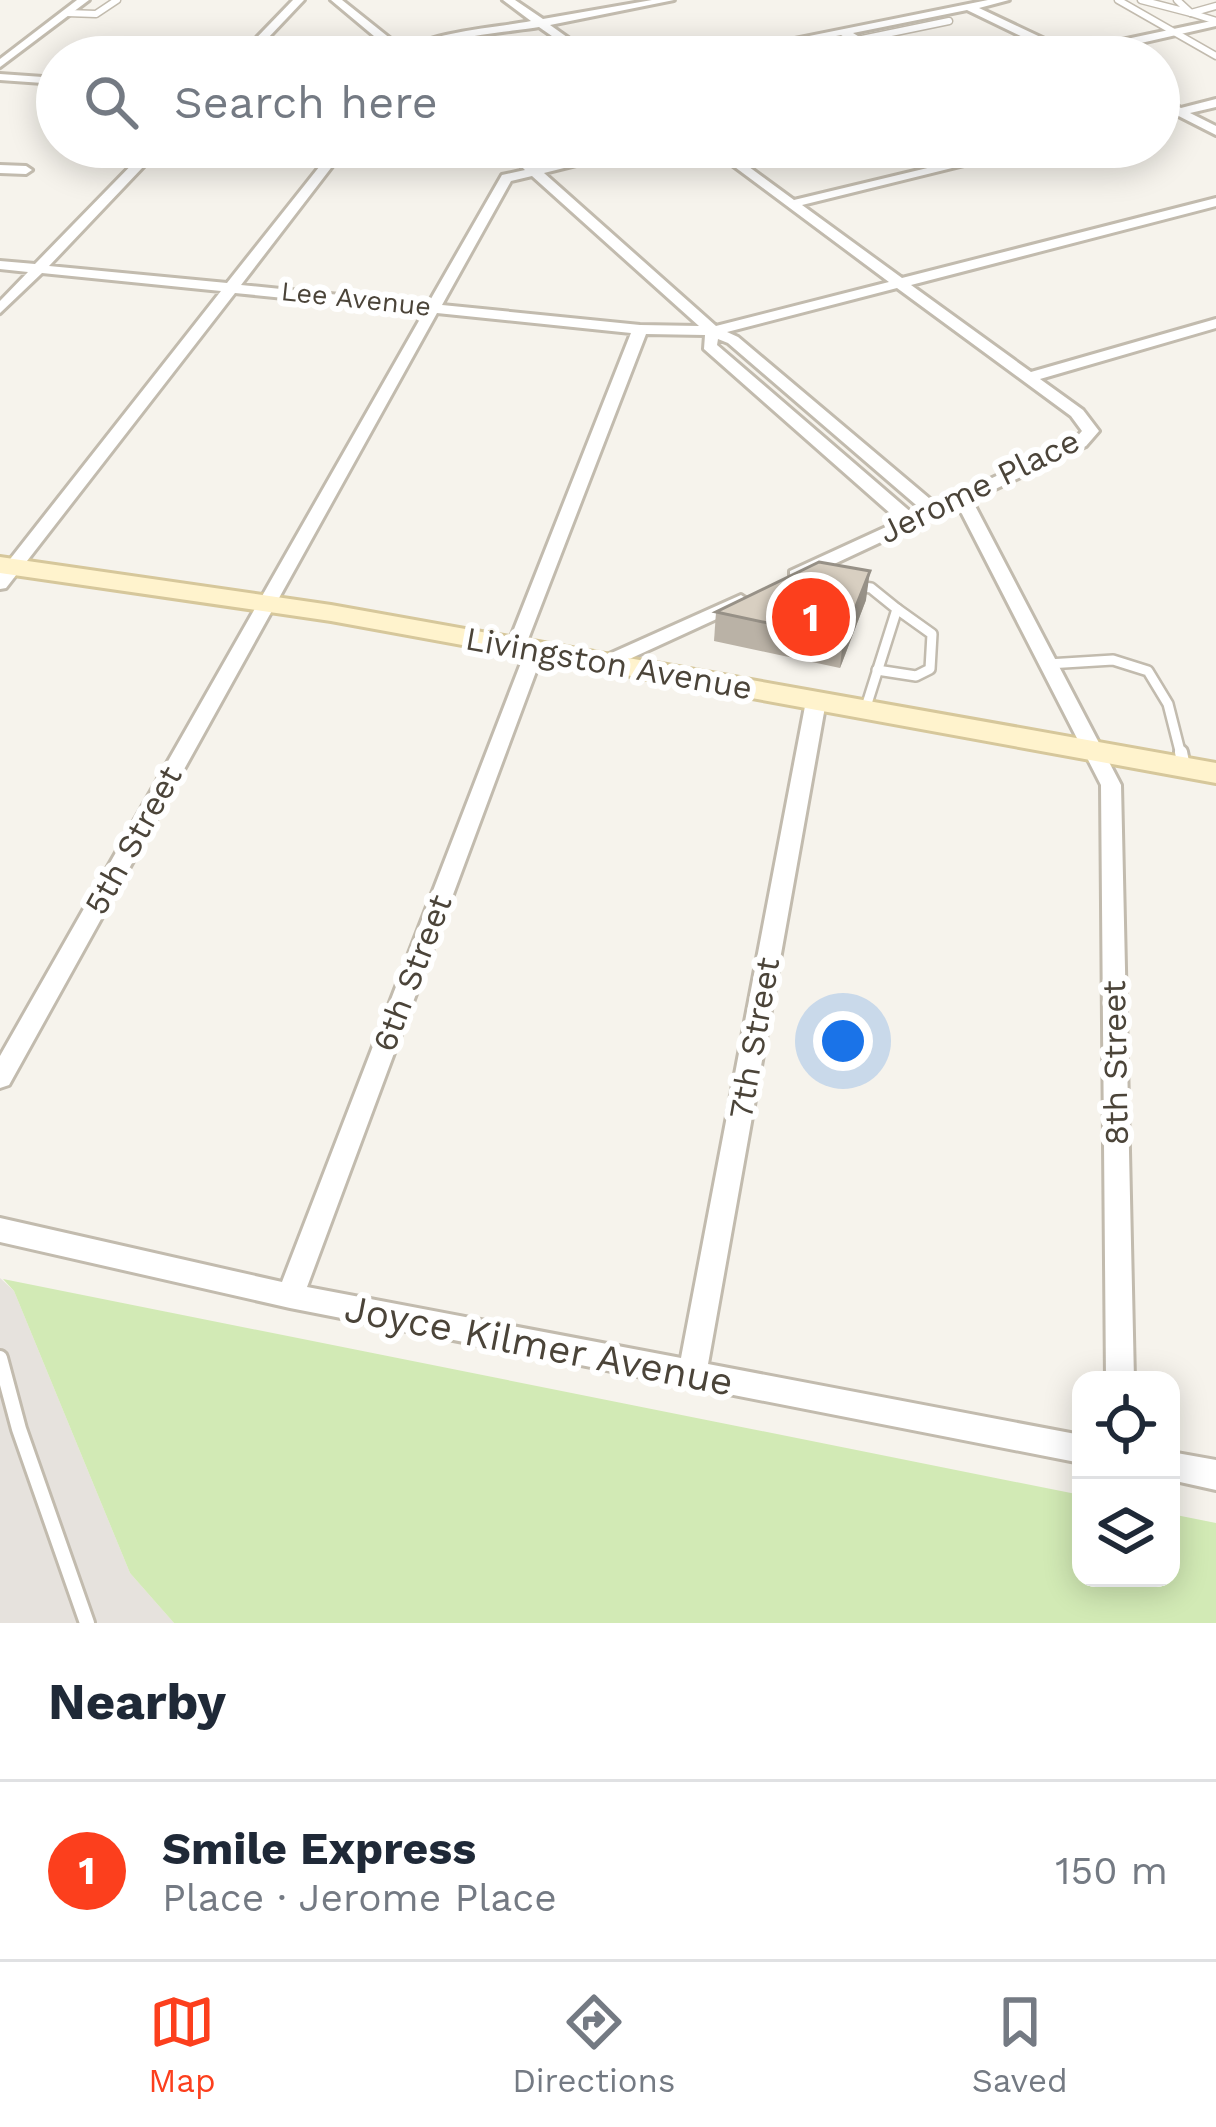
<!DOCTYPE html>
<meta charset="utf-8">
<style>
body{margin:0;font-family:"Work Sans",sans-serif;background:#f6f6f7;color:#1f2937}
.controls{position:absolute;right:36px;bottom:36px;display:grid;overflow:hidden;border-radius:24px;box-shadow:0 6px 30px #0003}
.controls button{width:108px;height:108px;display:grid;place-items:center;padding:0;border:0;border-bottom:3px solid #e0e1e3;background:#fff;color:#1f2937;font:60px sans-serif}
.you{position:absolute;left:843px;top:1041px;width:42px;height:42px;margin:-30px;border:9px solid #fff;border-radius:50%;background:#1a73e8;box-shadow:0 0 0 18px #1a73e833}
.badge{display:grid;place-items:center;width:78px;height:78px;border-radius:50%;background:#fc3f1d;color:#fff;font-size:39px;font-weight:700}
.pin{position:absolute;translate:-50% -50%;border:6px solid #fff;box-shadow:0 3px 12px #0006}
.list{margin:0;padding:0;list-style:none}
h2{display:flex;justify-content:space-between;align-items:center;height:156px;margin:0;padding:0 48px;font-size:51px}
h2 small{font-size:39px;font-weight:400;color:#747a83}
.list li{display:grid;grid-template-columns:78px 1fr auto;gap:36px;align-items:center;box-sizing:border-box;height:180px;padding:0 48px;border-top:3px solid #e0e1e3}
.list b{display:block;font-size:45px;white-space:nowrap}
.list p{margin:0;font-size:39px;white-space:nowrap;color:#747a83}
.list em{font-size:39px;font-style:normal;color:#747a83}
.icon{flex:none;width:66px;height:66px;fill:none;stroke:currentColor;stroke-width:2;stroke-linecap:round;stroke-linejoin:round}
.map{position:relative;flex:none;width:1216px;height:1623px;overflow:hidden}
.search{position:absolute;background:#fff;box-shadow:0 6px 30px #0003;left:36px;right:36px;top:36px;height:132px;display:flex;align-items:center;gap:30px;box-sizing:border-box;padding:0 42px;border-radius:66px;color:#747a83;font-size:45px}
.sheet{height:336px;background:#fff}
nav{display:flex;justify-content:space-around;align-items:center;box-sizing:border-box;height:168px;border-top:3px solid #e0e1e3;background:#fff;font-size:33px;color:#747a83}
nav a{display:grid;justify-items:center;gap:6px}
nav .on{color:#fc3f1d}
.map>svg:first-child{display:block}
.industrial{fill:#e6e2dd}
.green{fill:#d2eab5}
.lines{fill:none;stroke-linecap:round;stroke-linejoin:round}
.service-far3-casing{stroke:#c2bbae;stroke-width:9}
.service-far2-casing{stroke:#c2bbae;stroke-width:14}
.service-far1-casing{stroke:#c2bbae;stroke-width:18}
.service-casing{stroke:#c2bbae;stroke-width:20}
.minor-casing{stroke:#c2bbae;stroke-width:6}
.secondary-casing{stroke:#d6c79b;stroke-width:6}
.service-far3{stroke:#fff;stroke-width:6}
.service-far2{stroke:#fff;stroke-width:9}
.service-far1{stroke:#fff;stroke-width:12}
.service{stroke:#fff;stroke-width:14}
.minor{fill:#fff;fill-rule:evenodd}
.secondary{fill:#fff3cd;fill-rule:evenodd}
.wall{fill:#bab2a6}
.shaded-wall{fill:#979187}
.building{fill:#d8cfc1;stroke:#979187;stroke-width:3}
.labels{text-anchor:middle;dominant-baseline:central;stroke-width:12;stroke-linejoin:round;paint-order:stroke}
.far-street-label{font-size:27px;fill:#4b4439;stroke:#fff}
.street-label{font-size:33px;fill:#4b4439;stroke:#fff}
.near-street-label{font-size:39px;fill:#4b4439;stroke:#fff}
</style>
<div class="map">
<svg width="1216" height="1623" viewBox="0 0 1216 1623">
<rect width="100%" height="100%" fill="#f6f3ec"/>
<path class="industrial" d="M0,1278L14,1291L130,1573L174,1623H0Z"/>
<path class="green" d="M3,1279L1081,1495V1578H1171V1514L1216,1523V1623H174L130,1573L14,1291Z"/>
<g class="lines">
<defs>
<g id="service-far3">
<path d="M1118,0L1216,56"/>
<path d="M1141,0L1191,13L1177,0"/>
<path d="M67,13L96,14L117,0"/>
<path d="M1191,13L1216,21"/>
<path d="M1191,13L1216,6"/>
<path d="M857,40L949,21"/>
</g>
<g id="service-far2">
<path d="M857,586L871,588L897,609L865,710"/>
<path d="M1048,664L1113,660L1148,671L1168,704L1181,755"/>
<path d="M877,670L916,676L930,669L932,634L897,609"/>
</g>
<path id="service-far1" d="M1181,752L1184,767"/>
<path id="service" d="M0,1358L19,1429L87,1623"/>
<g id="minor">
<path d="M77,0H89L0,67V59Z"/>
<path d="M293,0H304L250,57H238Z"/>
<path d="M331,0H342L406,51C426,32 502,27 531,21L503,0H515L543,19L652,0H674L550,25L595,57H582L539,27C510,32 431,37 413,57H399Z"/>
<path d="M988,0H1009L979,8L1070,51L1216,20V26L1079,57H1053L1058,54L967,10L853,33L892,57H878L841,35L728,57H705Z"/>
<path d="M0,74L57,78V84L0,80Z"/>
<path d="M1159,97L1181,108L1216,99V107L1190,113L1216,126V135L1159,106Z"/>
<path d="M149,147H162L49,266L227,283L335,147H347L241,285L428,304L502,175L525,170L501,147H514L537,167L626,147H648L544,173L716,326L889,282L708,147H722L794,200L1015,147H1037L802,205L902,278L1216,198V206L911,285L1031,372L1216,319V328L1040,379L1083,410L1099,431L1086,446L972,500L1121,785L1134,1380H1106L1101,785L958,506L802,579H790V571L899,521L704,349L705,335L646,334L525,647L516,653L507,647L631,333L437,313L9,1085L0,1088V1056L424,312L235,293L6,588L0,589V572L221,291L42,273L0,313V301L28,272L0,269V261L35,264ZM532,176L699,326L640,325L442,305L511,181ZM897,288L1071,416L1082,431L1074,440L936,504L738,337L727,332ZM718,339L728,343L922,510L913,514L717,345Z"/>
<path d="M0,165L26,166L32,170L26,174L0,173Z"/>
<path d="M741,595L750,601L747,605L612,667H598L595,663L598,659Z"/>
<path d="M535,644L544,650L307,1287L681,1358L806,701L816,695L826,701L708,1364L1081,1435V1463L290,1308L0,1242V1218L282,1282L526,650Z"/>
<path d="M1171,1452L1216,1460V1490L1171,1480Z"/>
</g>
<path id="secondary" d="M0,557L331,605L1216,763V783L331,621L0,573Z"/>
</defs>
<use href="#service-far3" class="service-far3-casing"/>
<use href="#service-far2" class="service-far2-casing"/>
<use href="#service-far1" class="service-far1-casing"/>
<use href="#service" class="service-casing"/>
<use href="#minor" class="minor-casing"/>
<use href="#secondary" class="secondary-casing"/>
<use href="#service-far3" class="service-far3"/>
<use href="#service-far2" class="service-far2"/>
<use href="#service-far1" class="service-far1"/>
<use href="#service" class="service"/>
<use href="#minor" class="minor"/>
<use href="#secondary" class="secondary"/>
</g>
<path class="wall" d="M866,600L840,668L714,641L716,612Z"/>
<path class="shaded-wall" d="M870,571L866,600L840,668L843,639Z"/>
<path class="building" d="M819,562L870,571L843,639L716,612Z"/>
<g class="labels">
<g class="far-street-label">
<text transform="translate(356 299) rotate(6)">Lee Avenue</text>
</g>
<g class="street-label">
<text transform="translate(979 486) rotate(-26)">Jerome Place</text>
<text transform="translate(609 663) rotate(10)">Livingston Avenue</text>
<text transform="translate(133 840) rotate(-61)">5th Street</text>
<text transform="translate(412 973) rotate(-69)">6th Street</text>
<text transform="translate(754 1038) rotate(-80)">7th Street</text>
<text transform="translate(1115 1063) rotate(-91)">8th Street</text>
</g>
<g class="near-street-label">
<text transform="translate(539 1345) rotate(11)">Joyce Kilmer Avenue</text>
</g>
</g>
</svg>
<div class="controls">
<button><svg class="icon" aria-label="locate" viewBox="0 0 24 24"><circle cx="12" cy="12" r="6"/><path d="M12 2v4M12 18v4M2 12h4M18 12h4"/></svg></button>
<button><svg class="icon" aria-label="layers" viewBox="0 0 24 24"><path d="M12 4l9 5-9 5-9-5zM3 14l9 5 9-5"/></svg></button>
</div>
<div class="you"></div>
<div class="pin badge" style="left:811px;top:617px">1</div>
<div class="search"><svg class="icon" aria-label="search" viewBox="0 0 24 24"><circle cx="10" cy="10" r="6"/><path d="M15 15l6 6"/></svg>Search here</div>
</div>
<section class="sheet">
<h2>Nearby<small></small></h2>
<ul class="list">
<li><span class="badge">1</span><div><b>Smile Express</b><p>Place · Jerome Place</p></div><em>150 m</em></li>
</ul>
</section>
<nav>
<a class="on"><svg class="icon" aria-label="map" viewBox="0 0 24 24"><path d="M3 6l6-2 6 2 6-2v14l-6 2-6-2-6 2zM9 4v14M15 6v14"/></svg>Map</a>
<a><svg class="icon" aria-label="directions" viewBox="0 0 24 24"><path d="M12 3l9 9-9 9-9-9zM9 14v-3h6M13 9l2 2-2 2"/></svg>Directions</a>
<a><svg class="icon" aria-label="saved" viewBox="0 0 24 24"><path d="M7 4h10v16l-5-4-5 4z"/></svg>Saved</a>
</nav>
